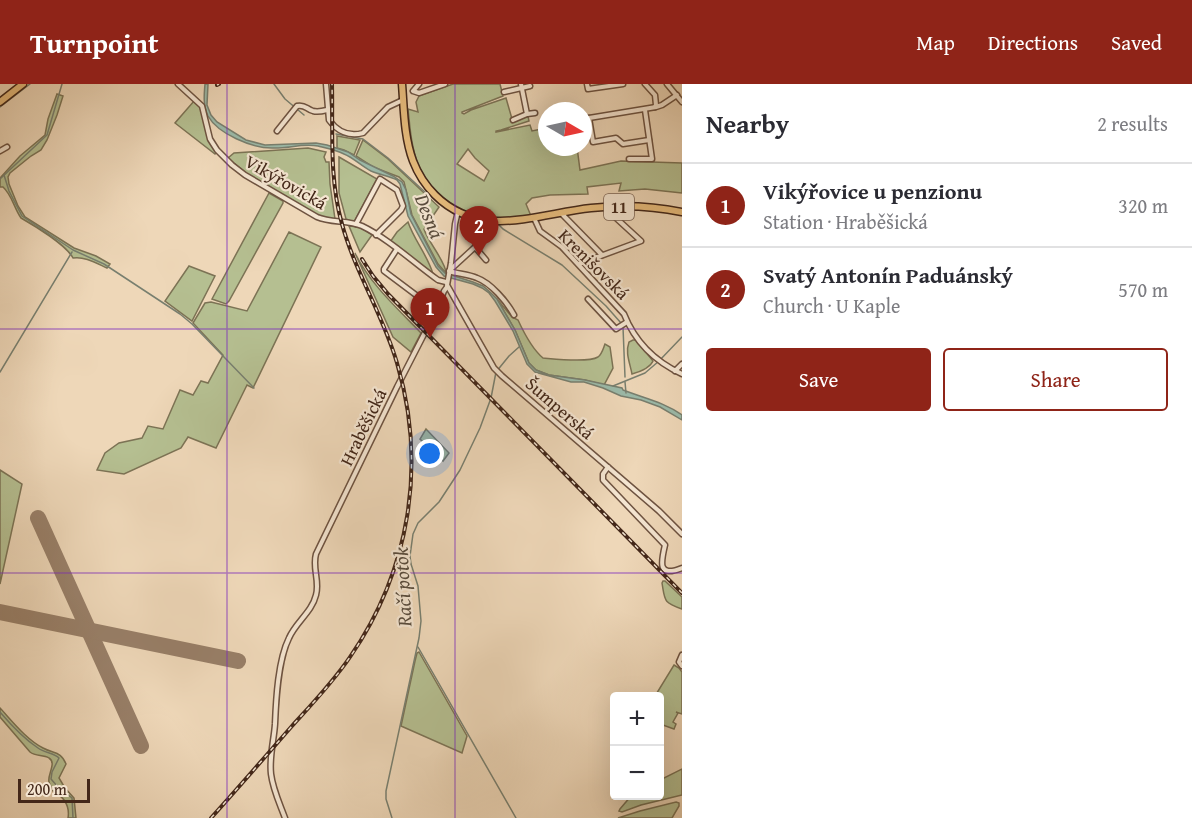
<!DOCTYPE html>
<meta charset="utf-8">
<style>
body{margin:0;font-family:"Gentium Book Plus",serif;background:#f2f2f3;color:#2b2b33}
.controls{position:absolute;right:18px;bottom:18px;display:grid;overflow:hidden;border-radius:6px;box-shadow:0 6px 24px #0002}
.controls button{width:54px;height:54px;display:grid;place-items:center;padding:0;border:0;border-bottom:2px solid #e1e1e2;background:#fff;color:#2b2b33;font:30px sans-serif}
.compass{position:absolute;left:538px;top:18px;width:54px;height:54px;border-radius:50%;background:#fff;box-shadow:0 6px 24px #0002;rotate:99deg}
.scale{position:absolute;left:18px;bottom:15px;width:72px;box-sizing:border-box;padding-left:6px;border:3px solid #432719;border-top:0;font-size:16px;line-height:21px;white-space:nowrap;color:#432719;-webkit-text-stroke:4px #f4e5d1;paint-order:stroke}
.you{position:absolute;left:430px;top:370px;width:21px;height:21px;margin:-15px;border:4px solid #fff;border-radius:50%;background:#1a73e8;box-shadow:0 0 0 9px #1a73e833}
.badge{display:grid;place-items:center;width:39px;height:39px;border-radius:50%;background:#8f2418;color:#fff;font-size:20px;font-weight:700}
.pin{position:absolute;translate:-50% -50px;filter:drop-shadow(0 2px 3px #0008)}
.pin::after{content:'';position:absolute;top:32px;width:21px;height:18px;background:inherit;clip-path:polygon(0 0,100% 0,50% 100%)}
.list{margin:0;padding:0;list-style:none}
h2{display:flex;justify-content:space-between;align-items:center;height:78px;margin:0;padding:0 24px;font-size:26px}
h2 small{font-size:20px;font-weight:400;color:#7c7c81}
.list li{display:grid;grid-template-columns:39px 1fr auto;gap:18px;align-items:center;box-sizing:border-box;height:84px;padding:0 24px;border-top:2px solid #e1e1e2}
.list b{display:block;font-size:22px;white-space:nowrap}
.list p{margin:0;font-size:20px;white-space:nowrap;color:#7c7c81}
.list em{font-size:20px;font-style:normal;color:#7c7c81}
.actions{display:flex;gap:12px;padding:18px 24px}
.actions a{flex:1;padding:14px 0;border:2px solid #8f2418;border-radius:6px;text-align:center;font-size:21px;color:#8f2418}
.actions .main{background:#8f2418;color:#fff}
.map{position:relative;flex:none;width:682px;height:734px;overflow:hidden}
header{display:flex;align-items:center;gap:36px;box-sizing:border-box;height:84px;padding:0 30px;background:#8f2418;color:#fff}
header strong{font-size:28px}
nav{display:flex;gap:33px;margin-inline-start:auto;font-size:21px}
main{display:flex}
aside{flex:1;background:#fff}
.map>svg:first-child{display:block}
.green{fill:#b5bf91;stroke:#7c7355;stroke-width:1.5;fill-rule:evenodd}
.water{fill:#9bbaa9;stroke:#787f6f;stroke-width:1.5}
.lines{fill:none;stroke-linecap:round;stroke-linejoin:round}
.stream{stroke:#787f6f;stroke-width:1.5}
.runway{stroke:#987f68;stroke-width:16}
.minor-casing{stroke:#6e5341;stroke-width:7}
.major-casing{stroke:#432719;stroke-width:9}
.minor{stroke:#f4e5d1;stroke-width:4}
.major{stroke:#e7bc7c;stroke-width:6}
.rail-casing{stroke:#432719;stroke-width:4}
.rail{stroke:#f4e5d1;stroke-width:1.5;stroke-dasharray:4.5;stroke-linecap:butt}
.grid{fill:none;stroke:#7b2cbf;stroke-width:1.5;stroke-opacity:0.55}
.labels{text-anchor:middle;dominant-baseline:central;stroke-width:4.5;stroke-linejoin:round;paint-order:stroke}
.shield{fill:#f4e5d1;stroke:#786050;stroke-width:1.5}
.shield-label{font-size:16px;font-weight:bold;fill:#432719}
.street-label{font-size:18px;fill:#432719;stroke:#f4e5d1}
.water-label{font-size:20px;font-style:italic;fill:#594c3d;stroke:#f4e5d1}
</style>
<header>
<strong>Turnpoint</strong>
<nav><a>Map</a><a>Directions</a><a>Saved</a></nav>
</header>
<main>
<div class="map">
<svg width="682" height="734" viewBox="0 0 682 734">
<rect width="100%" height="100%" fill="#eed7b8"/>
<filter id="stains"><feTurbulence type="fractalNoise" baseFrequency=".00333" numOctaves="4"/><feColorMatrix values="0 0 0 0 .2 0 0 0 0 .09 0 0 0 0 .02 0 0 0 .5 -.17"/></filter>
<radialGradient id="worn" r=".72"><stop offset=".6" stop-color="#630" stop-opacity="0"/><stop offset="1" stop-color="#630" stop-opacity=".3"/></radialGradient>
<g class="green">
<path d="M453,0H500L503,12L462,28V29L464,30L471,26L506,14L512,35L528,32L529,37L501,46L496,47V48L530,41L532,47L547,44V63H577L580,86L621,77L682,79V109L645,105L619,107L621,99L587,103L588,110L550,111L532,114L526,120L531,132C522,133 512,136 503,136C467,134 432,114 418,80C411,62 410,43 408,25L418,28L416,18L419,12ZM468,65L475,74L489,87L484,97L457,80Z"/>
<path d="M57,10L63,12L57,31L47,56L41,66L31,72L10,89L8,93L9,100L18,122L25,133L74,164L96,172L110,180L107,184C96,179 84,172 73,174C66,161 35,142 21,134C14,124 12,111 3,103H0V94L20,72L45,51L48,35Z"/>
<path d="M194,17L200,23L209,56L217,68L215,70L175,39Z"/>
<path d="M337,52L360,56L354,71L344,66L337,64Z"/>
<path d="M363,56L388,75L439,123L424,145C428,158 446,178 446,189L438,180L412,131L404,98L399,93L373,83L356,72Z"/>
<path d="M308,64L326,68L324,73L326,78H329L330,100L335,135L318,132L247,90L228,74L234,69Z"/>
<path d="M339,73L377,95L354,138L346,135L339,109Z"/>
<path d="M269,109L283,117V119L229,217L226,220L212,215Z"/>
<path d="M408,138C414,156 428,172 433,190L390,158L397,148Z"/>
<path d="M349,142L360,143L372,151L360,168Z"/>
<path d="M289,148L321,163L253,304L247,301L216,364L188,353L181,364L124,390L97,386L105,369L119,359L142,354L148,342L163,345L180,306L193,311L201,297L208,299L223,271L193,239L205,219L211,218L247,227Z"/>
<path d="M355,169C370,200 397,224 421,249L411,268L393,253Z"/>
<path d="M189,182L215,192L192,237L165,217Z"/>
<path d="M497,215L512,233L518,236C524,249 532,265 543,274C555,275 588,279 598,273C602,270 603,265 605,260L610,263L613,284L604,301L585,296L549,291L536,286L529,279L515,246Z"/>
<path d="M633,256H636L653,277C650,284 639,288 632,290C630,279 625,269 629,258Z"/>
<path d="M426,345L449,369L443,377L420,355Z"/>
<path d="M0,386L22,400L0,500Z"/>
<path d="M663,497H665L682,513V525C663,518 665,517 662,499Z"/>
<path d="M419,568L467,652L462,669L401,642L415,577L417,569Z"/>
<path d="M674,581L679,584L682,588V630L676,628L678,629L673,638L676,640L674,645L660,640V612H655Z"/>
<path d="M0,624C13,638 26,655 43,664C54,670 61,667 66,680L59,694L65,704L74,714L76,734H68C70,722 64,713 53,707C53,706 49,699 49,698C47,691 57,679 49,674C43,670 36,673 30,668L0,633Z"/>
<path d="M682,685V711L641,721L622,728L619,727L620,725L631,712H660V696Z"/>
<path d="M676,718L679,719V722L672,734H618L640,727Z"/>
</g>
<path class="water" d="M205,0H208L207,21L211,31L217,38L246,56L265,61L316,59L327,61L348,68L360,76L393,92L402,98L406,106L411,130L438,182L445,189L473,198L483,202L490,208L497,215L515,246L529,279L536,286L549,291L585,296L622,304L623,306C643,314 664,318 682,331V336L660,323L641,316L621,312L603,304L584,298H571L535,288L527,280L513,247L495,217L489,209L482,204L473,200L444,192L436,183L408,132L400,100L397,96C389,92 380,91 371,87C361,82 354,74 344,70C336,66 326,64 318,62C302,59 287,65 272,64C252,64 218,50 208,32C203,22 204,11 205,0Z"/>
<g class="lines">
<g class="stream">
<path d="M274,0L285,15L304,31"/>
<path d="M0,23L30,0"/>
<path d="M336,50L363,55L388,74L426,109L428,108"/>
<path d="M4,91L9,107L22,132L73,166L104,180L180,230L192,240L254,304"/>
<path d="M0,95L47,51L62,0"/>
<path d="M499,141L503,145L562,181L606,222L621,239"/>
<path d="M623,243L625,293"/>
<path d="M0,288L72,168"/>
<path d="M625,298L626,309"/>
<path d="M613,302L645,289L659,277L682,253"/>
<path d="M418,563L516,734"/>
<path d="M0,628C12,642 23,654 38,664C45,669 54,669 59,674L52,688L51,695L58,703L72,714L73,734"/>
<path d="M392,734L386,715V707L419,554L421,537L418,502L411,480L410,472L413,450L418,439L439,418L460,386L480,344L491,314L496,288L509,272L519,263"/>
</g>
<g class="runway">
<path d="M38,434L141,662"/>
<path d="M0,528L238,577"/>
</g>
<defs>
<g id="minor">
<path d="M178,0L202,22L210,55L217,66L232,81L245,91L317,133C331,139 348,136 362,142C389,155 414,179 438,196L446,198"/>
<path d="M326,0L329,36C337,47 349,53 363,49L388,23L403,16"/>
<path d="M419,0L413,7L419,9L445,0"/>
<path d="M521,0L527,30"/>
<path d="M587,0L588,5L623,0"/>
<path d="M645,0L655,11L656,21L655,23"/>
<path d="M667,0L682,18"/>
<path d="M504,8L530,2"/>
<path d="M589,34L593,58L616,54L623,60L649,56"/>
<path d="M583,35L656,23L662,21L677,11"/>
<path d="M513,36L527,30L535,29"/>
<path d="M277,47L297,22C305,20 306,25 313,27C317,28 323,27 327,26"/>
<path d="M0,67L7,63"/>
<path d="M629,75H652L645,26"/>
<path d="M458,127L455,140L451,179L447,201L494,284L502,292L659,427L682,450"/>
<path d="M561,129L602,171"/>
<path d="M534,134L540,147L562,163L624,230C635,258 656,278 682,290"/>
<path d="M356,140L380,95L397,106L403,122L401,126L376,151"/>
<path d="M475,163L480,155"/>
<path d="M397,165L384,185V187L436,226"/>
<path d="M579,180L641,157L604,123"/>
<path d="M450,186L475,163L486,176"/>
<path d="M449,187C458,190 468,190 477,194C491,199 507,218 514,231"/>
<path d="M588,215L616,245L627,238"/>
<path d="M675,287L682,280"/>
<path d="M608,383L603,390V396L665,461C661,478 657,494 682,484"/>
<path d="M682,571L679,578L682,582"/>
<path d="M285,734C280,720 273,706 271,690C269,673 274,656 275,640C276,615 278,576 289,554C296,538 312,528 316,511C320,497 312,484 316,470L397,303L437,225L444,207L447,203"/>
</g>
<g id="major">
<path d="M402,0C404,25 404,53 413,77C418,90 425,101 435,111C480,156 537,130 591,124C621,121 652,122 682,128"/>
<path d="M0,18L23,0"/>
</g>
</defs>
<use href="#minor" class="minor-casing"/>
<use href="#major" class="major-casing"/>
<use href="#minor" class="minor"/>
<use href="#major" class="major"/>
<defs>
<g id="rail">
<path d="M217,1L219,0"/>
<path d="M362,175L373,192L388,210L682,509"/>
<path d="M211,734C238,704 265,673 292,642C312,620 333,598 350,573C410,486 427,380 397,279C383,231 355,188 342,140C329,95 333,46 332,0"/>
</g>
</defs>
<use href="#rail" class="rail-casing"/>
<use href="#rail" class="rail"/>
</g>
<path class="grid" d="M227,0V734M455,0V734M0,245H682M0,489H682"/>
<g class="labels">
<rect class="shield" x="604" y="110" width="30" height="26" rx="4.5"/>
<g class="shield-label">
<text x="619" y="123">11</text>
</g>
<g class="street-label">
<text transform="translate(286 98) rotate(30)">Vikýřovická</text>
<text transform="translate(594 180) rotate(45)">Krenišovská</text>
<text transform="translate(560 324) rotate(41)">Šumperská</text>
<text transform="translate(363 343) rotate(-64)">Hraběšická</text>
</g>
<g class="water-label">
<text transform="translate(430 132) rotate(68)">Desná</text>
<text transform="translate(402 503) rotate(-93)">Račí potok</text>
</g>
</g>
<rect width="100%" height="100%" filter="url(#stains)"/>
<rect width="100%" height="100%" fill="url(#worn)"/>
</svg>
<div class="controls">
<button>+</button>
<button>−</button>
</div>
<svg class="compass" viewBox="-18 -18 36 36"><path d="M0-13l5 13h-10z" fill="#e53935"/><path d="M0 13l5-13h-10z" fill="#7c7c81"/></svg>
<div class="scale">200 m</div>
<div class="you"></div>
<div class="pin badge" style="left:430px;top:254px">1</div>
<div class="pin badge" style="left:479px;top:172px">2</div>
</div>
<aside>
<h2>Nearby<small>2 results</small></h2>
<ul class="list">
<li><span class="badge">1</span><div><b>Vikýřovice u penzionu</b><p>Station · Hraběšická</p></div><em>320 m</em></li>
<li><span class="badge">2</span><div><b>Svatý Antonín Paduánský</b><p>Church · U Kaple</p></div><em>570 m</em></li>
</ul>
<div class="actions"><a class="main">Save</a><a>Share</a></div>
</aside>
</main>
